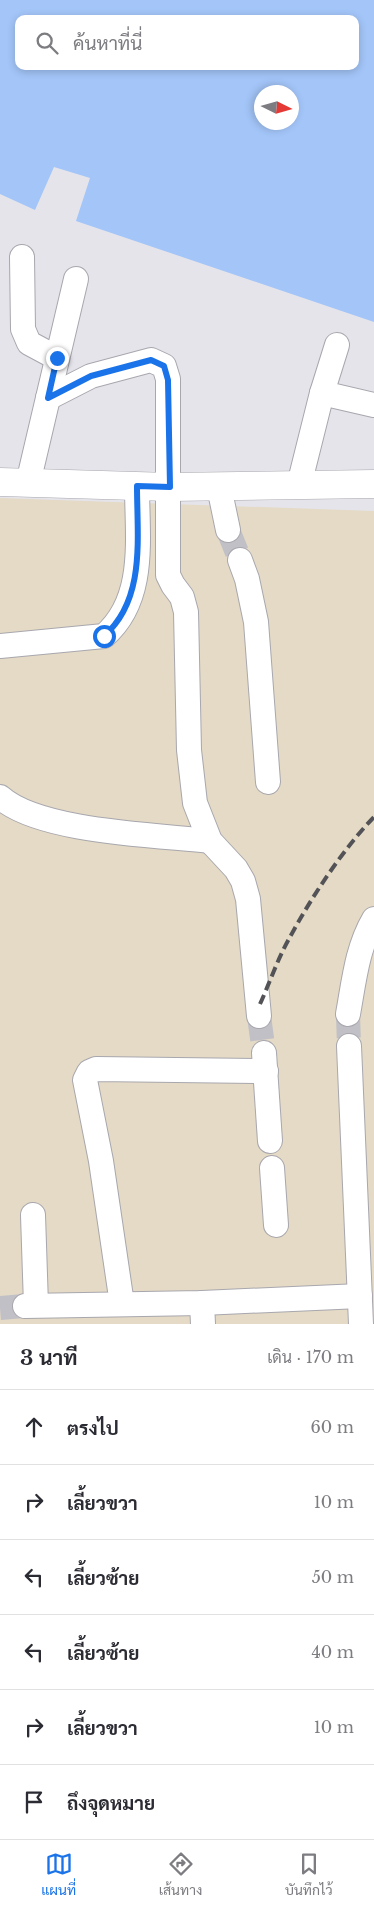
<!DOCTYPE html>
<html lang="th">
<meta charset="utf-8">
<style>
body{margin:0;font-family:"Libre Baskerville",Sarabun,serif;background:#f2f2f3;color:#2b2b33}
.compass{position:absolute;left:254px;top:85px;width:45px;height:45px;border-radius:50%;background:#fff;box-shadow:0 2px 8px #0003;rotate:95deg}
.stop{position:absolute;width:15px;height:15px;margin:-11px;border:4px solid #1a73e8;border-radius:50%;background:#fff}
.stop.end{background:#1a73e8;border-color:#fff;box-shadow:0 1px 5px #0008}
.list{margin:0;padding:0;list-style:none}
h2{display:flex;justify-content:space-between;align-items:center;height:65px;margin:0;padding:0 20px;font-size:21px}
h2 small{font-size:16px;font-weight:400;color:#7c7c81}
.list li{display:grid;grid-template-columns:32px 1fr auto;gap:15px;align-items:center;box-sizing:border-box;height:75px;padding:0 20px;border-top:1px solid #e1e1e2}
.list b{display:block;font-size:19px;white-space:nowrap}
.list em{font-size:16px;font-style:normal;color:#7c7c81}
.icon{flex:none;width:28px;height:28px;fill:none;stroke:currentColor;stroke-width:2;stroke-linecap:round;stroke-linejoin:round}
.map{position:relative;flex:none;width:374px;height:1324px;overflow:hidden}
.search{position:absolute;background:#fff;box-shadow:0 2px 8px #0003;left:15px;right:15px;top:15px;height:55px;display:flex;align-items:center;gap:12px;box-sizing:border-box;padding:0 18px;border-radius:10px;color:#7c7c81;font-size:19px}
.sheet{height:515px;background:#fff}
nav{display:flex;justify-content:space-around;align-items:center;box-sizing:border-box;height:70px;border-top:1px solid #e1e1e2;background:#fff;font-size:14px;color:#7c7c81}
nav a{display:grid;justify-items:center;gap:2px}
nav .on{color:#1a73e8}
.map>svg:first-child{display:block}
.industrial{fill:#e4dac5}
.water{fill:#a3c5f8;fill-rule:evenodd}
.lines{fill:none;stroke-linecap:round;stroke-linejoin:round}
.minor-tunnel{stroke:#c1c0c6;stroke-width:24;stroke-dasharray:24 12;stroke-linecap:butt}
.minor-casing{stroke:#a8a7ae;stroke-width:26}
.major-casing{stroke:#a8a7ae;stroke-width:29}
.minor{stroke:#fff;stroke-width:24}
.major{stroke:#fff;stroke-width:28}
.rail{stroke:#535357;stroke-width:4;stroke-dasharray:10 5;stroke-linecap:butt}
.route{stroke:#1a73e8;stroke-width:6}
</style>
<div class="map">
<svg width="374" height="1324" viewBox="0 0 374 1324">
<rect width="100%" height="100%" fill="#e5e4eb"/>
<path class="industrial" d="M0,498L374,511V1324H0Z"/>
<path class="water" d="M0,0H374V322L76,221L90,178L54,167L35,210L0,194ZM19,19H355V66H19ZM262,92H292V122H262Z"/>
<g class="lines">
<g class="minor-tunnel">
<path d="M228,530L240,560"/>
<path d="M348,1014L349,1046"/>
<path d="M259,1016L264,1053"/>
<path d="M0,1308L25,1306"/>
</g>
<defs>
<g id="minor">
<path d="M22,257L23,329L29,343L57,358"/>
<path d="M322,393L337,345"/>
<path d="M48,398L91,376L151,360L164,366L168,379V575L173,585L182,597L186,612L189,750L195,803L210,841L236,869L243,881L248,899L259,1016"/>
<path d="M28,483L76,279"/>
<path d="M299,485L322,393L374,405"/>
<path d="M219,487L228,530"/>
<path d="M240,560L247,579L256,622L268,782"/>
<path d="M0,646L104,636C147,599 137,537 137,486"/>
<path d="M0,797C39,832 156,835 210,841"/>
<path d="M348,1014C354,981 357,948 374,919"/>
<path d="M349,1046L361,1324"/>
<path d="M264,1053L270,1141"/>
<path d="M272,1168L276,1225"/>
<path d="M33,1215L36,1305"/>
<path d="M202,1303L203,1324"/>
<path d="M122,1304L101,1161L85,1080L89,1072L96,1069L266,1071"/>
<path d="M25,1306L202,1303L360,1296"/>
</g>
<path id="major" d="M0,482L170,487L374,484"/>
</defs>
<use href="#minor" class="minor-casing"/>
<use href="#major" class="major-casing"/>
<use href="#minor" class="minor"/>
<use href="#major" class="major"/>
<path class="rail" d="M260,1004C270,982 278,958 290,937C311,898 343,849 374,817"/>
</g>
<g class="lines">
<path class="route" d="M57,358L48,398L91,376L151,360L164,366L168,380L170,487L137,486C137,538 146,599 104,636"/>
</g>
</svg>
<svg class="compass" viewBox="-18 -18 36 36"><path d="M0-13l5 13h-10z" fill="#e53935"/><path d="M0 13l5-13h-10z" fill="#7c7c81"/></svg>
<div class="stop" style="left:104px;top:636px"></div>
<div class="stop end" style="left:57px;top:358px"></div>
<div class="search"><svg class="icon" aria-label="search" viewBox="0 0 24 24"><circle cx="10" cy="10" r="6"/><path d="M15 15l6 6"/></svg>ค้นหาที่นี่</div>
</div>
<section class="sheet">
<h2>3 นาที<small>เดิน · 170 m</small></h2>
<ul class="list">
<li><svg class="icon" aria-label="ahead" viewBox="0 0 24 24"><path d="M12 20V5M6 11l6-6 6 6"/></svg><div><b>ตรงไป</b></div><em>60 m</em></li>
<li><svg class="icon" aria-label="right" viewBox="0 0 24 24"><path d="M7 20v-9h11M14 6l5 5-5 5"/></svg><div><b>เลี้ยวขวา</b></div><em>10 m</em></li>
<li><svg class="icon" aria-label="left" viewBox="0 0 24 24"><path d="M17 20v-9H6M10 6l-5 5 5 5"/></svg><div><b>เลี้ยวซ้าย</b></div><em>50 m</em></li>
<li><svg class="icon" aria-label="left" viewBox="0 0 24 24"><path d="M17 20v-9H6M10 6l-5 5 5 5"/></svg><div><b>เลี้ยวซ้าย</b></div><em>40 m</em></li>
<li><svg class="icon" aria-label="right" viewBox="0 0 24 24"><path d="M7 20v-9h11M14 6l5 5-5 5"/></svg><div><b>เลี้ยวขวา</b></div><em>10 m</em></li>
<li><svg class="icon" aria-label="arrive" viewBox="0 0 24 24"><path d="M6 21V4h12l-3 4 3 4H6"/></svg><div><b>ถึงจุดหมาย</b></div></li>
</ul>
</section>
<nav>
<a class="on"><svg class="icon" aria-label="map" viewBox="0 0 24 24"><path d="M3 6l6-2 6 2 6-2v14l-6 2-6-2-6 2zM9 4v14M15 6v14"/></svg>แผนที่</a>
<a><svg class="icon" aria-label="directions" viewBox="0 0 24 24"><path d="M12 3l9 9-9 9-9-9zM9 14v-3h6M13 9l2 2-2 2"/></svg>เส้นทาง</a>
<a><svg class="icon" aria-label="saved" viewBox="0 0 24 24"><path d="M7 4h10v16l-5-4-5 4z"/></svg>บันทึกไว้</a>
</nav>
